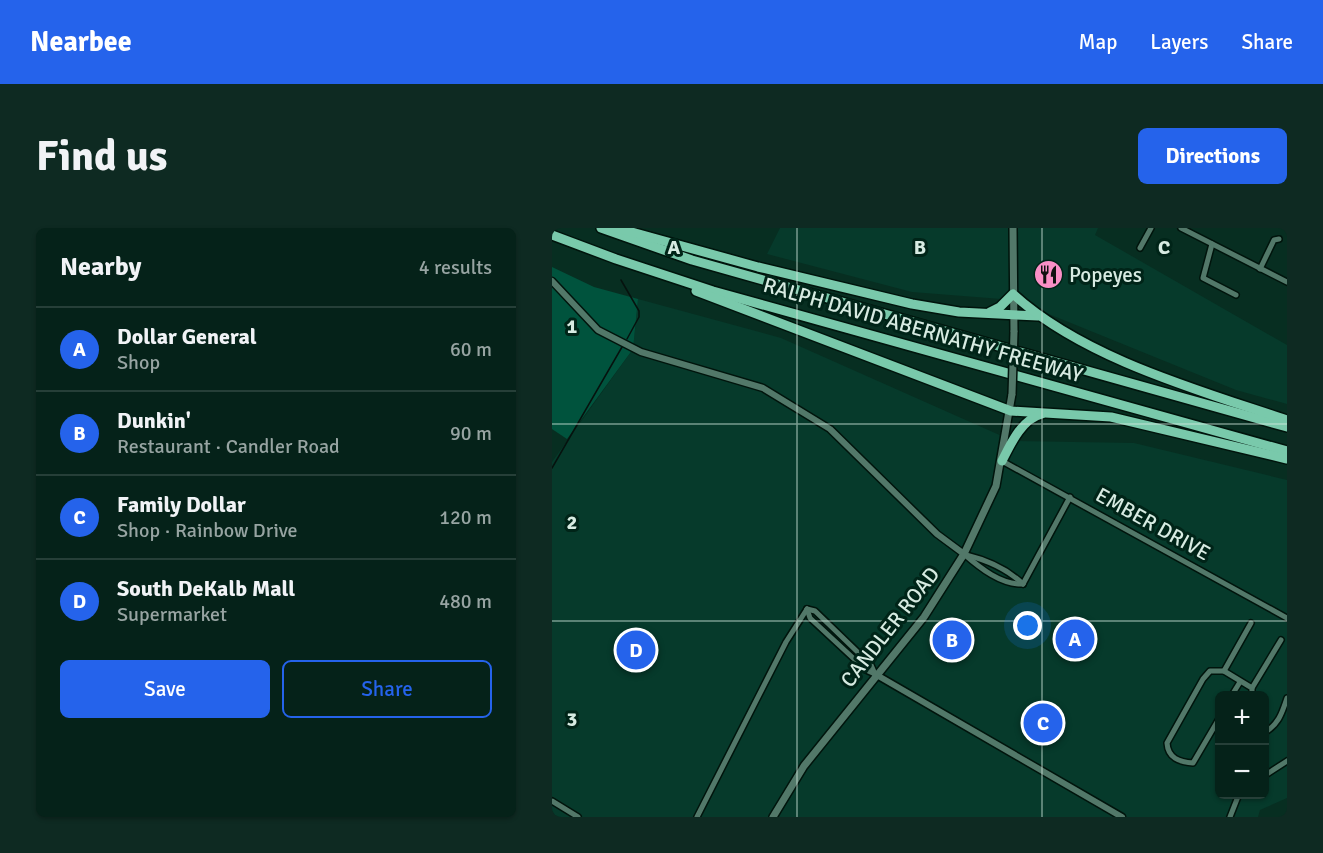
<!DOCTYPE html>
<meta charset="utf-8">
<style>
body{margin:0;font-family:Signika,sans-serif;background:#0e2a22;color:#f1f3f6}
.controls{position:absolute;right:18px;bottom:18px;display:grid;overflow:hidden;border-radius:9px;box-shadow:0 2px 4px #0004}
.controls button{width:54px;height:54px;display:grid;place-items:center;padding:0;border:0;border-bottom:2px solid #263f38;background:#052219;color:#f1f3f6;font:30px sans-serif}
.you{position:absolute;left:476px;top:398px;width:21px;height:21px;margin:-15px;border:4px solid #fff;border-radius:50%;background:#1a73e8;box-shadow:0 0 0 9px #1a73e833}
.badge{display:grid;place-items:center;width:39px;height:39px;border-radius:50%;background:#2563eb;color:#fff;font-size:20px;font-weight:700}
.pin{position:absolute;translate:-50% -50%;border:3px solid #fff;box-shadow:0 2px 6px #0006}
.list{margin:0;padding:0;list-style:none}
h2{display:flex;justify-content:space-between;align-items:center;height:78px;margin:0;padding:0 24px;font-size:26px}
h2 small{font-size:20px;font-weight:400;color:#97a4a2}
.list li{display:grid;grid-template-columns:39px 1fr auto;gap:18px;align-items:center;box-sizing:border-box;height:84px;padding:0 24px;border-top:2px solid #263f38}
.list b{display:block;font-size:22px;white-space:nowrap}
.list p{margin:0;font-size:20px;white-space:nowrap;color:#97a4a2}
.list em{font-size:20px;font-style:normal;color:#97a4a2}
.actions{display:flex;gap:12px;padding:18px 24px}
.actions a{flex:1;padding:14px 0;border:2px solid #2563eb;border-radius:9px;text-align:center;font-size:21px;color:#2563eb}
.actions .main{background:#2563eb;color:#fff}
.map{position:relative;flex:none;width:735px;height:589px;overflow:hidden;border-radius:9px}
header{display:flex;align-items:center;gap:36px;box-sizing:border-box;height:84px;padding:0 30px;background:#2563eb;color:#fff}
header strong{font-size:28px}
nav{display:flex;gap:33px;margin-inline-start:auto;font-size:21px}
.intro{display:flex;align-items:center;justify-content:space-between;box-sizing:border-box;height:144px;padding:0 36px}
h1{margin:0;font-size:42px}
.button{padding:15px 27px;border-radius:9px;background:#2563eb;color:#fff;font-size:21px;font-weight:700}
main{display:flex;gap:36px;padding:0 36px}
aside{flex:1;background:#052219;border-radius:9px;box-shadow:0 2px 4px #0004}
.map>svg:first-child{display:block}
.built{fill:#063a2b;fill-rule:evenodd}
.green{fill:#00533d}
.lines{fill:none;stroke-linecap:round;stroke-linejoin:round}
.stream{stroke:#06120e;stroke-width:1.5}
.minor-casing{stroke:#00140c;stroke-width:8}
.tertiary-casing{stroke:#00140c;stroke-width:9}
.secondary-casing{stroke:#00140c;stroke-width:10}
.motorway-casing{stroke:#00140c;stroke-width:12}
.minor{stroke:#527869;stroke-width:5}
.tertiary{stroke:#527869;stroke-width:6}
.secondary{stroke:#527869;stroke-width:7}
.motorway{stroke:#79c9ab;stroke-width:9}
.secondary-bridge-casing{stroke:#00140c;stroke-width:10;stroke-linecap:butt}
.secondary-bridge{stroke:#527869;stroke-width:7}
.grid{fill:none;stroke:#d7ebe2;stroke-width:1.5;stroke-opacity:0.55}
.labels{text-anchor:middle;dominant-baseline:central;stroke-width:6;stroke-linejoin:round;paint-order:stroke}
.poi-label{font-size:21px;fill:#d7ebe2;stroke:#002418;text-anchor:start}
.street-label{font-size:21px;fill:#d7ebe2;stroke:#002418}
.grid-label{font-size:20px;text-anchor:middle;font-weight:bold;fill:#d7ebe2;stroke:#002418;stroke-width:6;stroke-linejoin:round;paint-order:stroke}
</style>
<header>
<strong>Nearbee</strong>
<nav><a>Map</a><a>Layers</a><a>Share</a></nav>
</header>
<div class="intro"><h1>Find us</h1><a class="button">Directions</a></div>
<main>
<aside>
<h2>Nearby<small>4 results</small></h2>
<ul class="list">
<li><span class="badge">A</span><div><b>Dollar General</b><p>Shop</p></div><em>60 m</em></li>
<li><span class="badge">B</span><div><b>Dunkin'</b><p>Restaurant · Candler Road</p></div><em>90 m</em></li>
<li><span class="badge">C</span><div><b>Family Dollar</b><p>Shop · Rainbow Drive</p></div><em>120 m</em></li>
<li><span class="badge">D</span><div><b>South DeKalb Mall</b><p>Supermarket</p></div><em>480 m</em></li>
</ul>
<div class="actions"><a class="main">Save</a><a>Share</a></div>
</aside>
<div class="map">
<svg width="735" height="589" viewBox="0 0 735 589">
<rect width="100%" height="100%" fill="#072e21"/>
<g class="built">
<path d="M228,0H546L543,7L735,117V176L684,162L462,72L360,64L215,26Z"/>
<path d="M86,71L229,110L461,213L582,215L735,252V570L708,582L706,589H0V234L81,121ZM668,467H712V566H668Z"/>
</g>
<path class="green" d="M0,39L42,59L86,71L81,121L15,211L0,201Z"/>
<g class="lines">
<g class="stream">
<path d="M69,52L87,83V89L75,111"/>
<path d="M0,240L70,119"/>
</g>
<defs>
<g id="minor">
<path d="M629,0L735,54"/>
<path d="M660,16L651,50L684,67"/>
<path d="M588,20L599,0"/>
<path d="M708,41L722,12L727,11"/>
<path d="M450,233L735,390"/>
<path d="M412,326C428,340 449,357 471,356"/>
<path d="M414,327C435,332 455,341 471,356"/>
<path d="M471,356L518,269"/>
<path d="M255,381L263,383L319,437L323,446"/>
<path d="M255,381L258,390L314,442L323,446"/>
<path d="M672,443L700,460V467"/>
<path d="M700,460L729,412"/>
<path d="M680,467L688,454"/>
<path d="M668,489L641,535C627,534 616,530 615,515L651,451L658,443H672L699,395"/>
<path d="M712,505C727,496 730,485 735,470"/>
<path d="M712,548L735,533"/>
<path d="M0,573L26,589"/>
<path d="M145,589L234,414L255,381"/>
<path d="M678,589L687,566"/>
</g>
<g id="tertiary">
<path d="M0,53L46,102L89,124L211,160L278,201L385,306L412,326"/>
<path d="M323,446L570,589"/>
</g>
<g id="secondary">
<path d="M461,0L462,104"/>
<path d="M221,589L252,538L372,389L412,326L444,258L460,166"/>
</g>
<g id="motorway">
<path d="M49,0L140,32L735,199"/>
<path d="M65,0L206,39L360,76L407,84L486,88"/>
<path d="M0,7L64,31L161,63L735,223"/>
<path d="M144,63L459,183L559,189L735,231"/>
<path d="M438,84L448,79L461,66C531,130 646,162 735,192"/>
<path d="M450,233C459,215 470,191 490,186"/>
</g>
</defs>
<use href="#minor" class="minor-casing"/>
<use href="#tertiary" class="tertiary-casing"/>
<use href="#secondary" class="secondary-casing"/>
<use href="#motorway" class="motorway-casing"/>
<use href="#minor" class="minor"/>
<use href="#tertiary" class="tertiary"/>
<use href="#secondary" class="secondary"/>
<use href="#motorway" class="motorway"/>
<defs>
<path id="secondary-bridge" d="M460,166L462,104"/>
</defs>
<use href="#secondary-bridge" class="secondary-bridge-casing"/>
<use href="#secondary-bridge" class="secondary-bridge"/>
</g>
<path class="grid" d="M245,0V589M490,0V589M0,196H735M0,393H735"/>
<defs>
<symbol id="restaurant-disc" viewBox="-11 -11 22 22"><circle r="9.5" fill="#fa8fc6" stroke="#002418"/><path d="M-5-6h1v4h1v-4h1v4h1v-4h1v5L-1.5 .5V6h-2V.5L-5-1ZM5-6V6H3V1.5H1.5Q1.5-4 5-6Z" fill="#111"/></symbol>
</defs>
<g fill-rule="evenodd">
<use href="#restaurant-disc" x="480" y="30" width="33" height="33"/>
</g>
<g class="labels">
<g class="poi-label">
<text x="517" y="47">Popeyes</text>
</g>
<g class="street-label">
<text transform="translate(371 102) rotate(16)">RALPH DAVID ABERNATHY FREEWAY</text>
<text transform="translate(601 296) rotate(29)">EMBER DRIVE</text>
<text transform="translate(338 399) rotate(-52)">CANDLER ROAD</text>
</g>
</g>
<g class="grid-label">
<text x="122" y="26">A</text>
<text x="368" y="26">B</text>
<text x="612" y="26">C</text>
<text x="20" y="105">1</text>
<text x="20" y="301">2</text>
<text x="20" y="498">3</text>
</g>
</svg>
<div class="controls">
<button>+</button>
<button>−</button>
</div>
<div class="you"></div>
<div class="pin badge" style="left:523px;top:411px">A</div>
<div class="pin badge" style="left:400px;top:412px">B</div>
<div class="pin badge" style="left:491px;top:495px">C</div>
<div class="pin badge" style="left:84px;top:422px">D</div>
</div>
</main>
